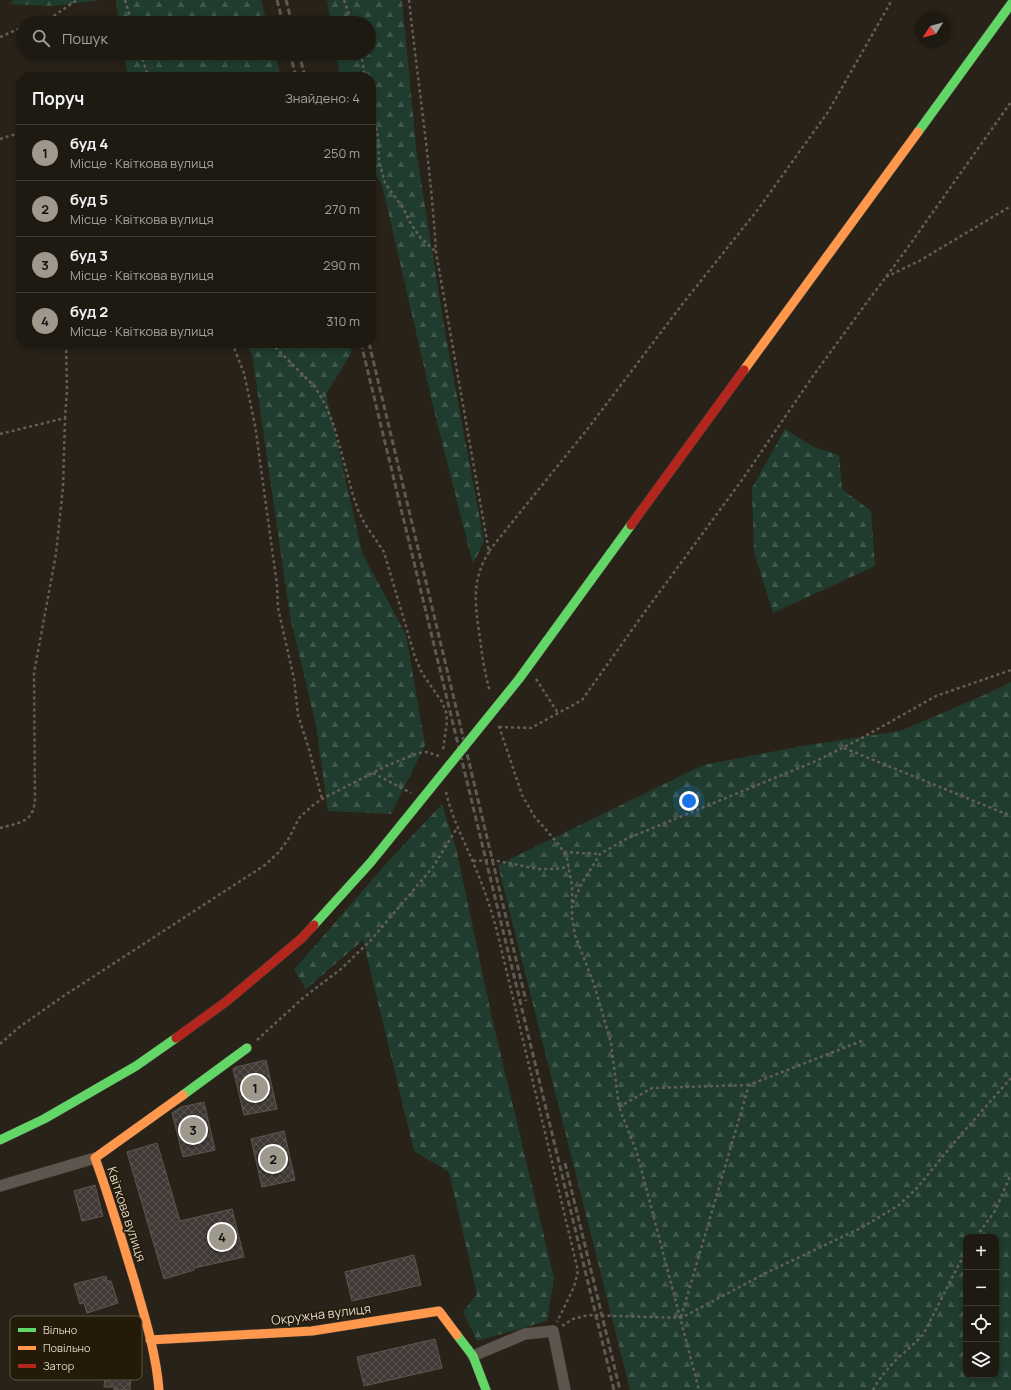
<!DOCTYPE html>
<html lang="uk">
<meta charset="utf-8">
<style>
body{margin:0;font-family:Manrope,sans-serif;background:#26231b;color:#f1f3f6}
.controls{position:absolute;right:12px;bottom:12px;display:grid;overflow:hidden;border-radius:8px;box-shadow:0 2px 6px #0003}
.controls button{width:36px;height:36px;display:grid;place-items:center;padding:0;border:0;border-bottom:1px solid #3c3832;background:#1e1a12;color:#f1f3f6;font:20px sans-serif}
.compass{position:absolute;left:915px;top:12px;width:36px;height:36px;border-radius:50%;background:#1e1a12;box-shadow:0 2px 6px #0003;rotate:233deg}
.you{position:absolute;left:689px;top:801px;width:14px;height:14px;margin:-10px;border:3px solid #fff;border-radius:50%;background:#1a73e8;box-shadow:0 0 0 6px #1a73e833}
.badge{display:grid;place-items:center;width:26px;height:26px;border-radius:50%;background:#9e988d;color:#111;font-size:13px;font-weight:700}
.pin{position:absolute;translate:-50% -50%;border:2px solid #fff;box-shadow:0 1px 4px #0006}
.list{margin:0;padding:0;list-style:none}
h2{display:flex;justify-content:space-between;align-items:center;height:52px;margin:0;padding:0 16px;font-size:17px}
h2 small{font-size:13px;font-weight:400;color:#a1a19f}
.list li{display:grid;grid-template-columns:26px 1fr auto;gap:12px;align-items:center;box-sizing:border-box;height:56px;padding:0 16px;border-top:1px solid #3c3832}
.list b{display:block;font-size:15px;white-space:nowrap}
.list p{margin:0;font-size:13px;white-space:nowrap;color:#a1a19f}
.list em{font-size:13px;font-style:normal;color:#a1a19f}
.icon{flex:none;width:22px;height:22px;fill:none;stroke:currentColor;stroke-width:2;stroke-linecap:round;stroke-linejoin:round}
.map{position:relative;flex:none;width:1011px;height:1390px;overflow:hidden}
.search{position:absolute;background:#1e1a12;box-shadow:0 2px 6px #0003;left:16px;top:16px;width:360px;height:44px;display:flex;align-items:center;gap:10px;box-sizing:border-box;padding:0 14px;border-radius:22px;color:#a1a19f;font-size:15px}
.panel{position:absolute;background:#1e1a12;box-shadow:0 2px 6px #0003;left:16px;top:72px;width:360px;height:276px;border-radius:16px}
.map>svg:first-child{display:block}
.forest{fill:url(#forest-firs);fill-rule:evenodd}
.building{fill:url(#building-cross-hatch);stroke:#5e5651}
.lines{fill:none;stroke-linecap:round;stroke-linejoin:round}
.street-casing{stroke:#433e36;stroke-width:12}
.fast-casing{stroke:#433e36;stroke-width:10}
.slow-casing{stroke:#433e36;stroke-width:10}
.jam-casing{stroke:#433e36;stroke-width:10}
.path{stroke:#635e57;stroke-width:2.5;stroke-dasharray:3 3;stroke-linecap:butt}
.street{stroke:#5c564f;stroke-width:11}
.fast{stroke:#63d668;stroke-width:9}
.slow{stroke:#ff974d;stroke-width:9}
.jam{stroke:#b3261e;stroke-width:9}
.rail{stroke:#5e5952;stroke-width:3;stroke-dasharray:6 3;stroke-linecap:butt}
.fast-bridge-casing{stroke:#433e36;stroke-width:10;stroke-linecap:butt}
.fast-bridge{stroke:#63d668;stroke-width:9}
.labels{text-anchor:middle;dominant-baseline:central;stroke-width:3;stroke-linejoin:round;paint-order:stroke}
.street-label{font-size:13px;fill:#ded7cc;stroke:#241a08}
.key{fill:#241a08;stroke:#5c5343;stroke-width:1}
.key-label{font-size:11px;fill:#ded7cc}
</style>
<div class="map">
<svg width="1011" height="1390" viewBox="0 0 1011 1390">
<defs>
<pattern id="forest-firs" width="22" height="20" patternUnits="userSpaceOnUse"><rect width="22" height="20" fill="#203c2e"/><path d="M5 1l3.5 6h-7zM16 11l3.5 6h-7z" fill="#40574b"/></pattern>
<pattern id="building-cross-hatch" width="8" height="8" patternUnits="userSpaceOnUse"><rect width="8" height="8" fill="#403935"/><path d="M0 0l8 8M0 8l8-8" fill="none" stroke="#5b5551"/></pattern>
</defs>
<rect width="100%" height="100%" fill="#282218"/>
<g class="forest">
<path d="M13,0H102L53,6L10,4Z"/>
<path d="M116,0H261L267,23H119Z"/>
<path d="M327,0H402L417,156L445,332L484,541L473,564L435,414L382,185L371,169V77H340L336,53H369V23H331Z"/>
<path d="M124,53H275L281,77H128Z"/>
<path d="M246,343H349L352,352L326,394L362,552L406,635L425,745L391,814L328,811L316,726L290,616L252,354Z"/>
<path d="M785,429L814,447L839,455L842,489L871,511L875,566L773,613L754,552L752,488Z"/>
<path d="M1011,682V1390H630L498,865L703,765L802,746L900,731L982,696ZM966,1237H996V1375H966Z"/>
<path d="M442,804L457,852L492,1018L554,1278L547,1321L477,1341L463,1312L477,1294L449,1172L414,1151L363,940L306,989L294,970L384,866Z"/>
</g>
<g class="building">
<path d="M266,1060L277,1109L244,1115L233,1069L236,1067Z"/>
<path d="M204,1102L215,1150L183,1157L172,1113L181,1107Z"/>
<path d="M284,1131L295,1180L262,1187L251,1139Z"/>
<path d="M157,1143L180,1221L232,1209L244,1257L194,1268V1270L164,1279L127,1152Z"/>
<path d="M95,1185L103,1216L82,1221L74,1191Z"/>
<path d="M414,1255L421,1285L352,1301L345,1272Z"/>
<path d="M106,1276L107,1281H111L118,1303L87,1313L84,1303L80,1304L74,1284Z"/>
<path d="M435,1339L442,1368L364,1386L357,1357Z"/>
<path d="M105,1373L131,1374L130,1390H114V1387H104Z"/>
</g>
<g class="lines">
<defs>
<g id="street">
<path d="M0,1186L95,1158"/>
<path d="M473,1356L525,1334L553,1331L565,1390"/>
</g>
<g id="fast">
<path d="M918,132L1011,4"/>
<path d="M519,679L631,525"/>
<path d="M314,925L371,862"/>
<path d="M183,1095L247,1048"/>
<path d="M0,1140L44,1119L136,1066L176,1038"/>
<path d="M457,1335L473,1356L486,1390"/>
</g>
<g id="slow">
<path d="M744,370L918,132"/>
<path d="M150,1340L312,1331L439,1311L457,1335"/>
<path d="M159,1390C156,1353 145,1318 135,1283C122,1241 110,1199 95,1158L183,1095"/>
</g>
<g id="jam">
<path d="M631,525L744,370"/>
<path d="M176,1038L227,1001L302,938L314,925"/>
</g>
</defs>
<use href="#street" class="street-casing"/>
<use href="#fast" class="fast-casing"/>
<use href="#slow" class="slow-casing"/>
<use href="#jam" class="jam-casing"/>
<g class="path">
<path d="M125,0L132,23"/>
<path d="M344,0L352,23"/>
<path d="M409,0C418,84 431,167 436,252L489,552C471,580 475,606 480,638C482,656 485,674 490,692"/>
<path d="M37,23L52,17L77,0"/>
<path d="M0,37L23,27"/>
<path d="M141,53L148,77"/>
<path d="M361,53L365,77"/>
<path d="M371,104L378,136L379,161L385,183L403,208L411,224L420,237L436,252"/>
<path d="M0,139L12,135H21"/>
<path d="M886,277L921,260L1011,206"/>
<path d="M232,343L244,373L255,425L277,585L278,608L294,679L298,715L309,749L322,799"/>
<path d="M271,343L315,387L326,406L334,426L353,495L358,510L365,524L384,552L415,657L422,673L442,702L446,712L447,721L443,750"/>
<path d="M0,434L65,418L67,390L66,343"/>
<path d="M489,551L589,427L684,302L759,208L828,112L892,0"/>
<path d="M536,679L558,713"/>
<path d="M499,726L522,795L534,816L560,846L567,859L572,886V918L575,935L594,984L611,1043L619,1107L637,1153L699,1390"/>
<path d="M499,727L531,728L582,700L644,613L742,480L813,376L862,309L906,250L1011,102"/>
<path d="M844,748L1011,816"/>
<path d="M373,773L411,793"/>
<path d="M446,792C452,819 465,842 475,867C484,888 491,909 497,931L578,1271L574,1287L557,1322"/>
<path d="M0,828C10,825 28,823 32,812C34,810 34,805 35,802L34,673L56,554L63,487L65,418"/>
<path d="M564,852L600,854"/>
<path d="M473,861L493,860L538,869H554L569,867"/>
<path d="M573,903L582,883L600,854L626,839L816,761L860,739L936,696L1011,670"/>
<path d="M257,1040L303,998L341,969L371,940L433,867L457,828"/>
<path d="M0,1044L18,1028L62,997L265,865L279,852L289,838L299,818L312,806L322,799L386,766L418,753L427,752L439,756"/>
<path d="M619,1107L652,1088L749,1085"/>
<path d="M976,1237L995,1211L1011,1174"/>
<path d="M681,1317L749,1085L864,1040"/>
<path d="M562,1326L573,1319L588,1315L681,1318L768,1272L863,1227L899,1205L916,1189L958,1138L1011,1078"/>
<path d="M873,1390C880,1377 889,1367 899,1357C908,1349 917,1342 924,1333L957,1268L966,1252"/>
</g>
<use href="#street" class="street"/>
<use href="#fast" class="fast"/>
<use href="#slow" class="slow"/>
<use href="#jam" class="jam"/>
<g class="rail">
<path d="M277,0L283,23"/>
<path d="M286,0L292,23"/>
<path d="M290,53L296,77"/>
<path d="M299,53L305,77"/>
<path d="M361,343L614,1390"/>
<path d="M369,343L526,1001"/>
<path d="M565,1163L620,1390"/>
</g>
<defs>
<path id="fast-bridge" d="M371,862L519,679"/>
</defs>
<use href="#fast-bridge" class="fast-bridge-casing"/>
<use href="#fast-bridge" class="fast-bridge"/>
</g>
<g class="labels">
<g class="street-label">
<text transform="translate(127 1214) rotate(72)">Квіткова вулиця</text>
<text transform="translate(321 1314) rotate(-7)">Окружна вулиця</text>
</g>
</g>
<rect x="10" y="1316" width="132" height="64" rx="6" class="key"/>
<rect x="18" y="1328" width="18" height="4" fill="#63d668"/>
<rect x="18" y="1346" width="18" height="4" fill="#ff974d"/>
<rect x="18" y="1364" width="18" height="4" fill="#b3261e"/>
<g class="key-label">
<text x="43" y="1334">Вільно</text>
<text x="43" y="1352">Повільно</text>
<text x="43" y="1370">Затор</text>
</g>
</svg>
<div class="controls">
<button>+</button>
<button>−</button>
<button><svg class="icon" aria-label="locate" viewBox="0 0 24 24"><circle cx="12" cy="12" r="6"/><path d="M12 2v4M12 18v4M2 12h4M18 12h4"/></svg></button>
<button><svg class="icon" aria-label="layers" viewBox="0 0 24 24"><path d="M12 4l9 5-9 5-9-5zM3 14l9 5 9-5"/></svg></button>
</div>
<svg class="compass" viewBox="-18 -18 36 36"><path d="M0-13l5 13h-10z" fill="#e53935"/><path d="M0 13l5-13h-10z" fill="#a1a19f"/></svg>
<div class="you"></div>
<div class="pin badge" style="left:255px;top:1088px">1</div>
<div class="pin badge" style="left:273px;top:1159px">2</div>
<div class="pin badge" style="left:193px;top:1130px">3</div>
<div class="pin badge" style="left:222px;top:1237px">4</div>
<div class="search"><svg class="icon" aria-label="search" viewBox="0 0 24 24"><circle cx="10" cy="10" r="6"/><path d="M15 15l6 6"/></svg>Пошук</div>
<section class="panel">
<h2>Поруч<small>Знайдено: 4</small></h2>
<ul class="list">
<li><span class="badge">1</span><div><b>буд 4</b><p>Місце · Квіткова вулиця</p></div><em>250 m</em></li>
<li><span class="badge">2</span><div><b>буд 5</b><p>Місце · Квіткова вулиця</p></div><em>270 m</em></li>
<li><span class="badge">3</span><div><b>буд 3</b><p>Місце · Квіткова вулиця</p></div><em>290 m</em></li>
<li><span class="badge">4</span><div><b>буд 2</b><p>Місце · Квіткова вулиця</p></div><em>310 m</em></li>
</ul>
</section>
</div>
